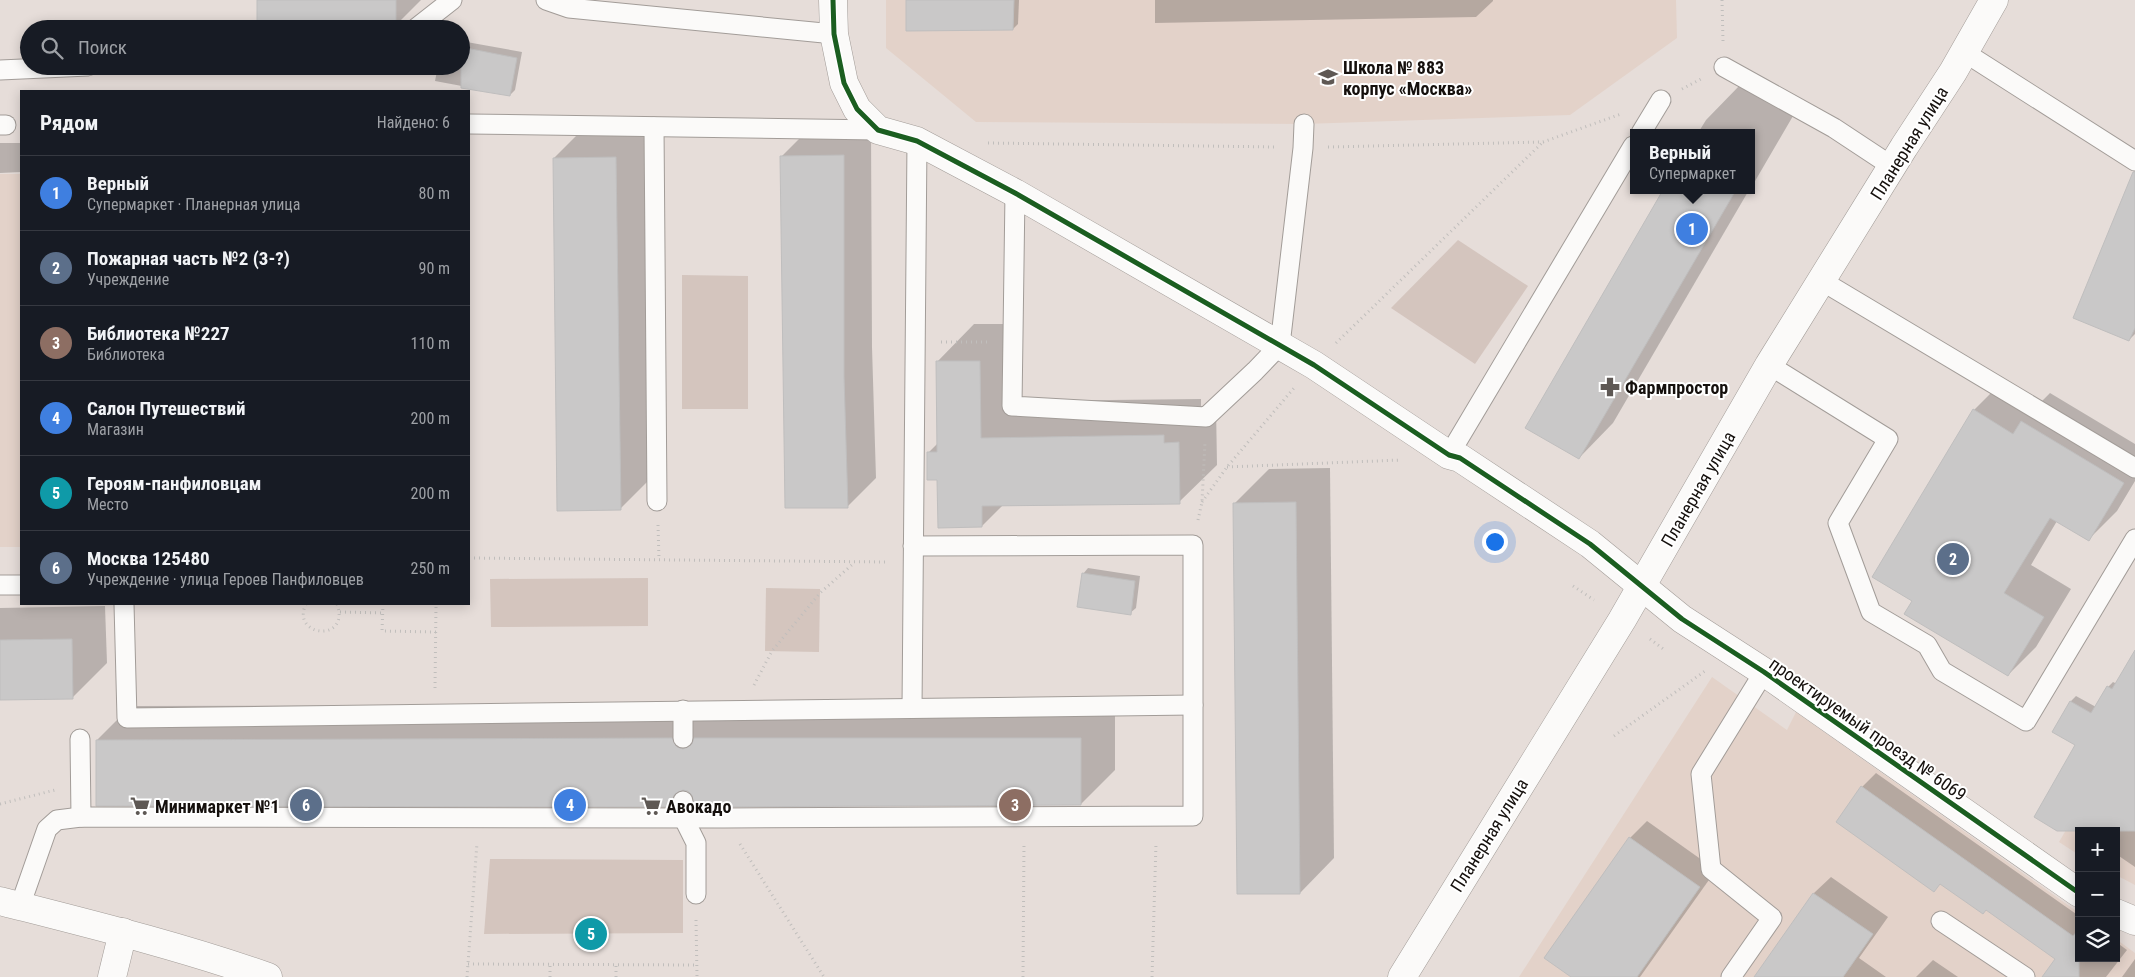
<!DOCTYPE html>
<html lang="ru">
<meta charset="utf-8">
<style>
body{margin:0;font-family:"Roboto Condensed",sans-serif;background:#242831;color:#f1f3f6}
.controls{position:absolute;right:15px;bottom:15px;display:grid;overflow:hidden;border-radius:0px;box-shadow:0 2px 12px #0003}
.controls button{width:45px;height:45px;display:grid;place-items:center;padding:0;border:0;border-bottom:1px solid #363941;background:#171b24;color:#f1f3f6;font:25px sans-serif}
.you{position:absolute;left:1494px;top:541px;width:18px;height:18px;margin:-12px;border:4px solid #fff;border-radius:50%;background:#1a73e8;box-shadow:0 0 0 8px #1a73e833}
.badge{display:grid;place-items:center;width:32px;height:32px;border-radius:50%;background:#0f766e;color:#fff;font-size:16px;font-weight:700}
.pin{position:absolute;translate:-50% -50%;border:2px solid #fff;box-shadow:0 1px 5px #0006}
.popup{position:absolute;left:1630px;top:129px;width:125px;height:65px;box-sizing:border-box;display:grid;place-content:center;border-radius:0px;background:#171b24;filter:drop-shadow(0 1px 4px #0005);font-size:16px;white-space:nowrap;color:#9ea1a6}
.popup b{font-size:19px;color:#f1f3f6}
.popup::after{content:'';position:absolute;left:50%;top:100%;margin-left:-10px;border:10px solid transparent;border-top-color:#171b24}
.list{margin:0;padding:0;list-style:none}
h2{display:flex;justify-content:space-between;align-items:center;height:65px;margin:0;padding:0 20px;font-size:21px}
h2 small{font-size:16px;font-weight:400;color:#9ea1a6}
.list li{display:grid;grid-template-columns:32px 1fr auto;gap:15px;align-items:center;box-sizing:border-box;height:75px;padding:0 20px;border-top:1px solid #363941}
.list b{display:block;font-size:19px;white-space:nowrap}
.list p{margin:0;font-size:16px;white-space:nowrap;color:#9ea1a6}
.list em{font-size:16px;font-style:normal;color:#9ea1a6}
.icon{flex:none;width:28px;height:28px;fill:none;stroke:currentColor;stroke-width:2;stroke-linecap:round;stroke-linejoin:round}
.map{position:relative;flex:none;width:2135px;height:977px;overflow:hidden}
.search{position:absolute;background:#171b24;box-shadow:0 2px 12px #0003;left:20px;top:20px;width:450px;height:55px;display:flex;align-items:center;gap:12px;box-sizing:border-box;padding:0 18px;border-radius:28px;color:#9ea1a6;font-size:19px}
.panel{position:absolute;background:#171b24;box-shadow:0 2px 12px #0003;left:20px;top:90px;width:450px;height:515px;border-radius:0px}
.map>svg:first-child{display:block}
.built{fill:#e3d2c9}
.green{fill:#d4c5be}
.shadow{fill:#0003}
.building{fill:#c9c8c8;stroke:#bfbebe}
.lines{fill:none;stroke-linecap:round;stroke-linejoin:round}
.service-casing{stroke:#a29c98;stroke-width:21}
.minor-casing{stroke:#a29c98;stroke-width:29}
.secondary-casing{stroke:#a29c98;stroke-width:29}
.path{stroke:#c0bebc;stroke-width:3;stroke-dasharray:1 4;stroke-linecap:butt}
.service{stroke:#fbfaf9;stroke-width:19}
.minor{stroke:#fbfaf9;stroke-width:28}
.secondary{stroke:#fbfaf9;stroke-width:28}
.cycleway-casing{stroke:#fff;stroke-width:8}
.cycleway{stroke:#1b5e20;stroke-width:5}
.labels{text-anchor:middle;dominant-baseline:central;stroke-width:4;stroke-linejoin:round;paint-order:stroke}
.poi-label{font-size:18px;font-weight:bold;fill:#15100d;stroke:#fff;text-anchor:start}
.street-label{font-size:18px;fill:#15100d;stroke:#fff}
</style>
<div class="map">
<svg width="2135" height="977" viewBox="0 0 2135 977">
<rect width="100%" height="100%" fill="#e6ddd9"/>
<g class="built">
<path d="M886,0H1676L1677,38L1570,115L1304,124L976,122L886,48Z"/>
<rect x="0" y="174" width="21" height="373"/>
<path d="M1712,677L1787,730L1796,712L2079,913V958H2116V939L2135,953V977H1519Z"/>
<path d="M2135,713V885L2116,875V831H2079V855L2059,842Z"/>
</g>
<g class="green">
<path d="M1458,240L1528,286L1475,364L1391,308Z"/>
<path d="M682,275L748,276V409H682Z"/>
<path d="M648,578V626L491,627L490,579Z"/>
<path d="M766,588L820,589L819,652L765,651Z"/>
<path d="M490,859L683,860V933L484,934Z"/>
</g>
<g class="shadow">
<path d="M258,0H421L396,25Z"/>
<path d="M907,0H1019L1018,24L1013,29Z"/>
<path d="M1155,0H1493V1L1476,17L1155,23Z"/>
<path d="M461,41L522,52L515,90L510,95L435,81L438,66H461Z"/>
<path d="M1740,85L1793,116L1751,188V133H1698L1706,120Z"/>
<path d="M871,127L872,347L876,478L848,506L782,156L810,128Z"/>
<path d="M582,130H644L649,480L620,509L554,158Z"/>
<path d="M0,143H21V172L0,173Z"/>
<path d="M1664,190H1749L1613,423L1579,458Z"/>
<path d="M2135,199V334L2129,340Z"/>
<path d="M974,324H1017L1018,401L1201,399V406H1216L1217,465L1179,502L1004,504L982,526L939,479L928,453L938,443L937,362Z"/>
<path d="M2002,382L2039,404L2050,393L2135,444V481L2117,511L2088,540L2057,521L2031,565L2071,589L2036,647L2008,675L1914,601L1974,410Z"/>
<path d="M1330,468L1334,858L1300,893L1234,504L1269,469Z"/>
<path d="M1088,568L1140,576L1136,608L1130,613L1083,574Z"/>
<path d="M105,606L107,663L72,698L0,699V608Z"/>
<path d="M2135,652V867L2116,854V831L2077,745L2054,731L2071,701L2076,696L2096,707L2108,687L2113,682L2117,684Z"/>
<path d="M1115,704V770L1081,804L694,794L687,790L671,805L97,740L131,706Z"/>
<path d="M1876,773L2079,916V958H2116V942L2127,950L2106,977H2055L2057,959L1987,909L1941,883L1934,890L1862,787Z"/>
<path d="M1647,821L1716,870L1640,977H1573L1630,838Z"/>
<path d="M1831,877L1888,917L1859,958L1886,977H1755L1814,893Z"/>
<path d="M2135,959V977H2122Z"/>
<path d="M1933,960L1958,977H1916Z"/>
</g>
<g class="building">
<path d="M257,0H396V26L257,28Z"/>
<path d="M906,0H1014L1013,30L906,31Z"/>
<path d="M461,47L517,58L510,96L461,88Z"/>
<path d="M844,155V376L848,508H785L780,156Z"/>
<path d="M616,157L621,510L557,511L553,158Z"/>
<path d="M2133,172H2135V328L2129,341L2073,318Z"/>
<path d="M1663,190H1736L1579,459L1525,428Z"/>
<path d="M936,361H980L981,438L1164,435V443L1179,442L1180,504L982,506V527L938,528L937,480H927V452H937Z"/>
<path d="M1973,409L2013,434L2021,421L2124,483L2089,541L2050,518L2004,593L2044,617L2008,676L1904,614L1912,601L1872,577Z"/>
<path d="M1296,502L1300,894H1237L1233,503Z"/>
<path d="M1082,573L1135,581L1131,615L1077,607Z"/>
<path d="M72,639L73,699L0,700V640Z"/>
<path d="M2135,650V831H2057L2034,817L2075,745L2052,732L2070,701L2091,713L2107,686L2112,689Z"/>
<path d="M672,738L677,747L683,749L692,744L694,738H1081V805L694,807L692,795L688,791L683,790L674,795L672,807L96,806V740Z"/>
<path d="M1861,786L2073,936L2079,929V977H2042L2055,959L1986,910L1983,914L1940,884L1934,892L1836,822Z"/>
<path d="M1629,837L1700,887L1637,977H1571L1544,958Z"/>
<path d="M1813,893L1873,934L1843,977H1754Z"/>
</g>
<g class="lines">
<defs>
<g id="service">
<path d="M546,0L569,8L834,34"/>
<path d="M415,29L452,0"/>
<path d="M1964,52L2135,161"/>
<path d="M1724,67L1834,128L1893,167"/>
<path d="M0,70L88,66"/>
<path d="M469,124L878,130"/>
<path d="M0,125H6"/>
<path d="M654,127L657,501"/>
<path d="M1641,133L1661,100"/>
<path d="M1015,193L1012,406L1206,417L1255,371L1280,345L1303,148L1304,124"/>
<path d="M1822,281L2135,468"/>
<path d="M1769,365L1888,439L1838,523L1871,612L1927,645L1942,671L2026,721L2135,539"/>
<path d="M1449,455L1633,146"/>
<path d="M0,585H21"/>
<path d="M124,604L127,718L1193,705"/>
<path d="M912,708L917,141"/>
<path d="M683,710V738"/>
<path d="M80,739L81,817"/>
<path d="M683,801V817L696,843V894"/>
<path d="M20,906L47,829L57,820L81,817L724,818L1193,816V545L913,546"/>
<path d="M1941,921L2025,977"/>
<path d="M1731,977L1772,918L1711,869L1701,774L1764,672"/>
</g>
<g id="minor">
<path d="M833,0L834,34L844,83L857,109L878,130L917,141L1015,193L1314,365L1449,455L1460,458L1590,544L1682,619L1764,672L2079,893"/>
<path d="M2116,913L2135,921"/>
<path d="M112,977L123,932"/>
</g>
<g id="secondary">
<path d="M0,901C90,924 180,946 268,977"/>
<path d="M1402,977L1622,620L1769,365L1904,147L1953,72L1994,0"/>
</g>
</defs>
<use href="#service" class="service-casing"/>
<use href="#minor" class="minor-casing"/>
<use href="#secondary" class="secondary-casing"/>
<g class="path">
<path d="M1722,0L1723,41"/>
<path d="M1682,89L1701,79"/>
<path d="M988,143L1276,147"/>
<path d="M1328,147L1543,142L1621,114"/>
<path d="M941,342H987"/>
<path d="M1336,343L1543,142"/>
<path d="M1227,467L1401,460"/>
<path d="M1202,502L1227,467L1294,388"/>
<path d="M1198,520L1202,502L1205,442"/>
<path d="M658,525L659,559"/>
<path d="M469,558L888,562"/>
<path d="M1573,586L1594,600"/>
<path d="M306,604C290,637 351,643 337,604"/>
<path d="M383,604L382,631L436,632"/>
<path d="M340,612L383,613"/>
<path d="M1650,639L1666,651"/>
<path d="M754,685L772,651L820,593L854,563"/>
<path d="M435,688L436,604"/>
<path d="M1614,736L1705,671"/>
<path d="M0,804L55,790"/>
<path d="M740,844L824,977"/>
<path d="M696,920L697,977"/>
<path d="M468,964L697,965"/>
<path d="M467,977L477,843"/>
<path d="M550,977V964"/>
<path d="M616,977V964"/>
<path d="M1023,977L1024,842"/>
<path d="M1152,977L1156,843"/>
</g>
<use href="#service" class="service"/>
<use href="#minor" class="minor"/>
<use href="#secondary" class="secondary"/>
<defs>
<path id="cycleway" d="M833,0L834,34L844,83L857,109L878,130L917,141L1015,193L1314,365L1449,455L1460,458L1590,544L1682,619L1764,672L2079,893"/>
</defs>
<use href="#cycleway" class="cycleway-casing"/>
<use href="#cycleway" class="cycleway"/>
</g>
<defs>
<symbol id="school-bare" viewBox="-9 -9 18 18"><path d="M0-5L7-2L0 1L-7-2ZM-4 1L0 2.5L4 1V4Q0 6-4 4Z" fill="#5e5854" stroke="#fff" stroke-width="2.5" paint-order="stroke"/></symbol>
<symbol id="pharmacy-bare" viewBox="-9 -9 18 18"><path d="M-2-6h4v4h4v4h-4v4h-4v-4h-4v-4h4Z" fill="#5e5854" stroke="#fff" stroke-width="2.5" paint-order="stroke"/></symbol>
<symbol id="supermarket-bare" viewBox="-9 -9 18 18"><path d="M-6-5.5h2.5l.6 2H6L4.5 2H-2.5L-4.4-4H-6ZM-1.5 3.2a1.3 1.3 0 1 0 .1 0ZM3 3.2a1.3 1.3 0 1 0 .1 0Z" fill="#5e5854" stroke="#fff" stroke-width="2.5" paint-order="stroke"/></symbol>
</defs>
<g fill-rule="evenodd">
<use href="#school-bare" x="1314" y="63" width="28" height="28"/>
<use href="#pharmacy-bare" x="1596" y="373" width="28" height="28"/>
<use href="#supermarket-bare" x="126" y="792" width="28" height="28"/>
<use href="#supermarket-bare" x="637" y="792" width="28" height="28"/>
</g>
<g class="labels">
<g class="poi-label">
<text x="1343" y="67">Школа № 883<tspan x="1343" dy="21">корпус «Москва»</tspan></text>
<text x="1625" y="387">Фармпростор</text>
<text x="155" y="806">Минимаркет №1</text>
<text x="666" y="806">Авокадо</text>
</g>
<g class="street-label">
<text transform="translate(1909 143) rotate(-58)">Планерная улица</text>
<text transform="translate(1698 489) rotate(-60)">Планерная улица</text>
<text transform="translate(1868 729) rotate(35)">проектируемый проезд № 6069</text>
<text transform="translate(1489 835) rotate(-58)">Планерная улица</text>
</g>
</g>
</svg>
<div class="controls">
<button>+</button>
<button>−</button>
<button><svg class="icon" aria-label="layers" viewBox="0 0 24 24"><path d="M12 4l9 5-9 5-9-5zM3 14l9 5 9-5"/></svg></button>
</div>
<div class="you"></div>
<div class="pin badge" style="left:1692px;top:229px;background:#3f7fe0">1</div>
<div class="popup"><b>Верный</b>Супермаркет</div>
<div class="pin badge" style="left:1953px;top:559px;background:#5c6f8a">2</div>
<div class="pin badge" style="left:1015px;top:805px;background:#8d6e63">3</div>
<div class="pin badge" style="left:570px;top:805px;background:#3f7fe0">4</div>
<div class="pin badge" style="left:591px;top:934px;background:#0f9aa8">5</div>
<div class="pin badge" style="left:306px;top:805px;background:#5c6f8a">6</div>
<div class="search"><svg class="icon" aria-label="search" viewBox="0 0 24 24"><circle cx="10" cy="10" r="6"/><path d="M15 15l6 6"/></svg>Поиск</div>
<section class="panel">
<h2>Рядом<small>Найдено: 6</small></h2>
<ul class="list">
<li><span class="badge" style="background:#3f7fe0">1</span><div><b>Верный</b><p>Супермаркет · Планерная улица</p></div><em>80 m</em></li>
<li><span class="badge" style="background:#5c6f8a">2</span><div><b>Пожарная часть №2 (3-?)</b><p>Учреждение</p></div><em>90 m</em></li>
<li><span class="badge" style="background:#8d6e63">3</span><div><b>Библиотека №227</b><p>Библиотека</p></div><em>110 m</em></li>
<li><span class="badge" style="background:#3f7fe0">4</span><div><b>Салон Путешествий</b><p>Магазин</p></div><em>200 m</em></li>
<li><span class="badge" style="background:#0f9aa8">5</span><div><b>Героям-панфиловцам</b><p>Место</p></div><em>200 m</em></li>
<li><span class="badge" style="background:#5c6f8a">6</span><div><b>Москва 125480</b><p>Учреждение · улица Героев Панфиловцев</p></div><em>250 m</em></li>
</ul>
</section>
</div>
